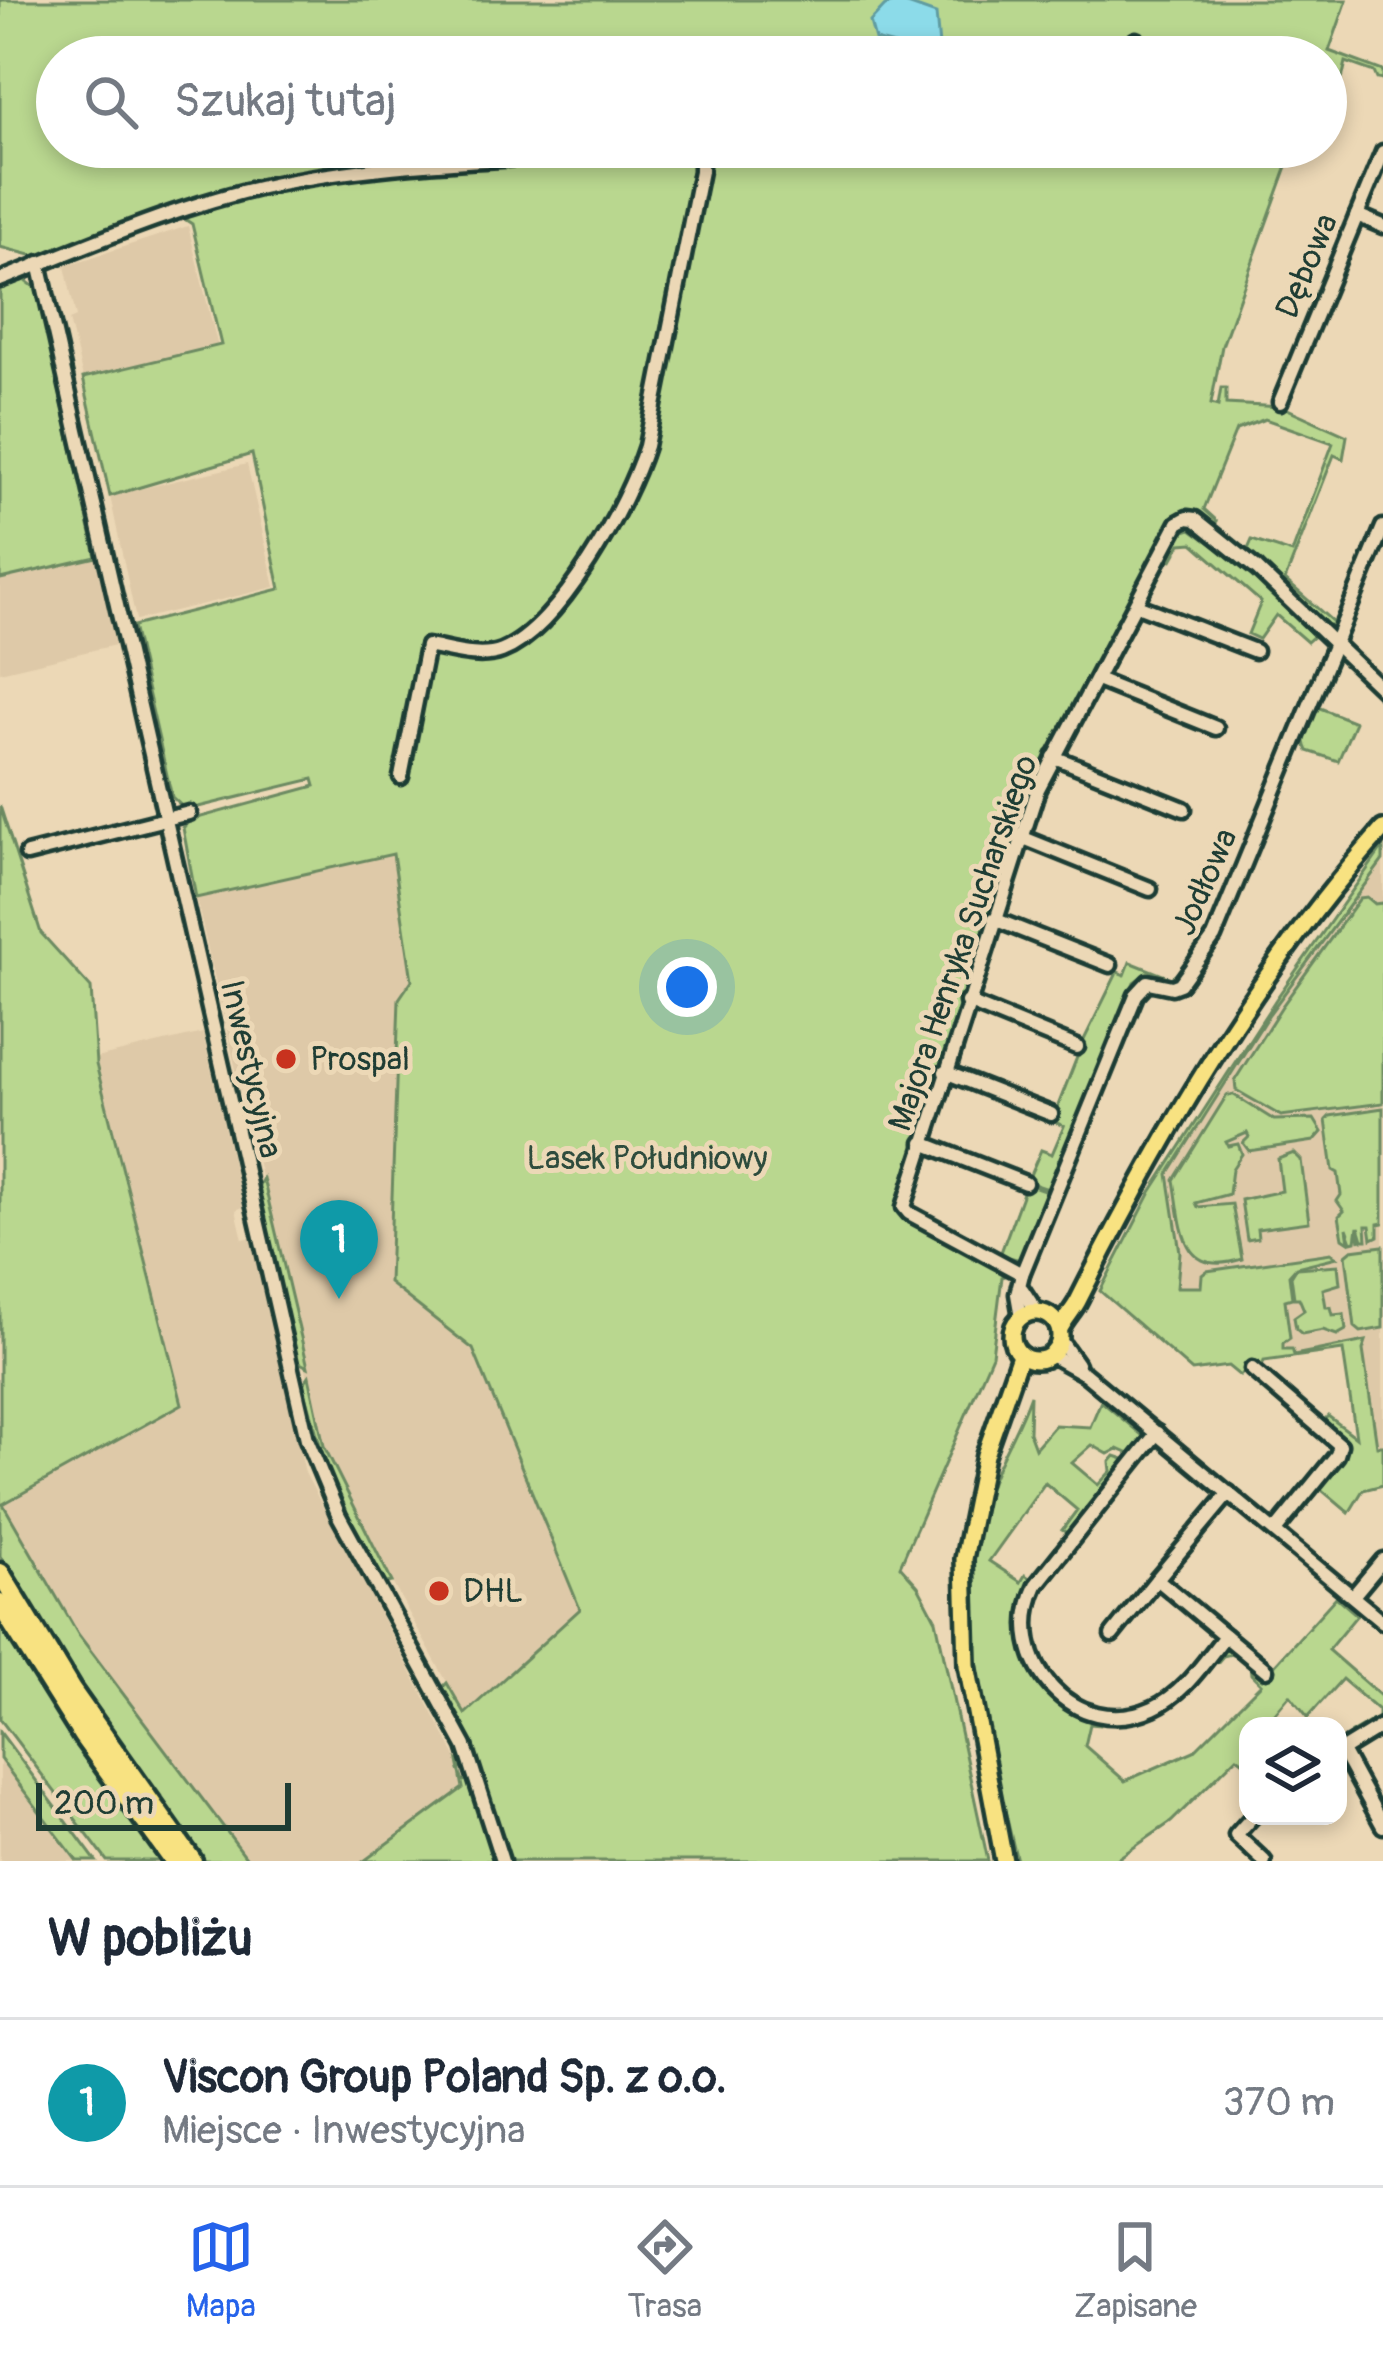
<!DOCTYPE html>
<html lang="pl">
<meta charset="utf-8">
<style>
body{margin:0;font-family:Pangolin,sans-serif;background:#f6f6f7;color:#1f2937}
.controls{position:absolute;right:36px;bottom:36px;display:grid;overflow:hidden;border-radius:24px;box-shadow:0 6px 18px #0003}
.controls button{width:108px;height:108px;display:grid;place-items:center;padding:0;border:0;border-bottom:3px solid #e0e1e3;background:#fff;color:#1f2937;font:60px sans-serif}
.scale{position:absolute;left:36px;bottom:30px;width:255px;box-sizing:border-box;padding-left:12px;border:6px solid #1f3d34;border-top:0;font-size:33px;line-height:42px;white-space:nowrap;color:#1f3d34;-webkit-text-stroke:9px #ecd8b6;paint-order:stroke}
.you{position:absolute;left:687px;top:987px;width:42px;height:42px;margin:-30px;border:9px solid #fff;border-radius:50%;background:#1a73e8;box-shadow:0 0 0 18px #1a73e833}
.badge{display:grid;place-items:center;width:78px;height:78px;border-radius:50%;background:#2563eb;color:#fff;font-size:39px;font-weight:700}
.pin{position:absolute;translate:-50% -99px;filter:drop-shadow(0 3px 6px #0008)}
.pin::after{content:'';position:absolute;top:63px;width:42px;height:36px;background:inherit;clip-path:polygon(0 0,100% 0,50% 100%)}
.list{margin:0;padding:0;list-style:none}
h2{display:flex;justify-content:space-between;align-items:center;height:156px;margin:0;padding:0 48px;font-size:51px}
h2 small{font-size:39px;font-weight:400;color:#747a83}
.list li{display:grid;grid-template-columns:78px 1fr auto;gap:36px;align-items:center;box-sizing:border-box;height:168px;padding:0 48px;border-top:3px solid #e0e1e3}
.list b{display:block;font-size:45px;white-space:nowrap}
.list p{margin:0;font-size:39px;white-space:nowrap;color:#747a83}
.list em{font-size:39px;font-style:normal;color:#747a83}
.icon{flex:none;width:66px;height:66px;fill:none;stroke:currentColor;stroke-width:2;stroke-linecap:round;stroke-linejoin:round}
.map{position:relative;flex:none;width:1383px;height:1861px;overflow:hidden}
.search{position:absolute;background:#fff;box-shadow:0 6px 18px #0003;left:36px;right:36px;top:36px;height:132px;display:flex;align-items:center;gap:30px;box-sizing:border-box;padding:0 42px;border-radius:66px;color:#747a83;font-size:45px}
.sheet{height:324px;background:#fff}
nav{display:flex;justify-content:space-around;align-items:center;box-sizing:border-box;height:168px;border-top:3px solid #e0e1e3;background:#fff;font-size:33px;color:#747a83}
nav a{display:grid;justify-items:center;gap:6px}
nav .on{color:#2563eb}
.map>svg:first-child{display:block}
.built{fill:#dec9a8}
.green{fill:#b9d78f;stroke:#6c8a62;stroke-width:3}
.water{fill:#8cdbe9;stroke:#609ca1;stroke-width:3}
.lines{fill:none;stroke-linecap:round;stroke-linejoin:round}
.minor-casing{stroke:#1f3d34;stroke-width:21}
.major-casing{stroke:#1f3d34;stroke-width:24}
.highway-casing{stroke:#1f3d34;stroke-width:27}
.minor{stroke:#ecd8b6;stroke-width:12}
.major{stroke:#f8e281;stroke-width:15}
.highway{stroke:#f8e281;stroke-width:18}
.poi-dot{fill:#c8321e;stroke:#ecd8b6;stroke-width:4.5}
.labels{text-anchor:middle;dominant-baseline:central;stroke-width:10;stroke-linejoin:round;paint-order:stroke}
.street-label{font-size:33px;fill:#1f3d34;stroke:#ecd8b6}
.poi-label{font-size:33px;fill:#1f3d34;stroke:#ecd8b6;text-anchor:start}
.park-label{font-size:33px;fill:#2e4c3d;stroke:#ecd8b6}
</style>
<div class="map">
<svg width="1383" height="1861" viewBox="0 0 1383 1861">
<rect width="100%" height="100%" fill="#ecd8b6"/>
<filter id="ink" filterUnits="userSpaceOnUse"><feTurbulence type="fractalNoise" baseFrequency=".00833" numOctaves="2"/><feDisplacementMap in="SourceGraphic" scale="24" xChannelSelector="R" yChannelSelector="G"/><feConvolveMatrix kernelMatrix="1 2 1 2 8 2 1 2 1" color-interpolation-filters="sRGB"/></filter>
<g filter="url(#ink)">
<g class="built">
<path d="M188,226L218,347L83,378L69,320L76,317L65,266Z"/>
<path d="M247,464L275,587L136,620L110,496Z"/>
<path d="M96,557L115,645L0,672V579Z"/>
<path d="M1383,847V1485L1363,1490L1343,1350L1192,1371L1100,1291L1151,1192Z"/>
<path d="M393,853L412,981L399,999L396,1072L471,1347L580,1610L465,1715L387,1573L324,1446L196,898Z"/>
<path d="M203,1033L243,1207L236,1210L243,1239L253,1237L305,1473L460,1764L457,1766L463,1788L363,1861H249L78,1634L3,1503L182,1404L96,1058Z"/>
<path d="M0,1759L68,1849L77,1861H0Z"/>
</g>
<g class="green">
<path d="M0,0H1347L1329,51L1383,71V80L1377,79L1374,72L1346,62L1341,84L1326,79V57H57V147H1294L1222,346L1211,404L1218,406L1221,388H1226V404L1283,407L1347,436L1343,459L1334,455L1285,580L1334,623L1337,618L1341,619L1337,626L1325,624L1246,554L1252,540L1292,553L1333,443L1265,419L1236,430L1204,509L1217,521L1212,527L1191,511L1176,517L1022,820L898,1204L902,1215L1014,1273L1002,1277L992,1355L900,1566L918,1586L936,1620L988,1861H508L467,1734L443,1687L447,1683L465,1714L580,1609L473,1349L389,1283L399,999L412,980L393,854L196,898L183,828L190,820L315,786L313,779L186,810L172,797L133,626L280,589L252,454L110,496L83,378L221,345L192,224L172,211L38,257L0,247Z"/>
<path d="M25,280L37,289L96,557L0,579V288Z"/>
<path d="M1191,529L1242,566L1316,634L1307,642L1276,615L1259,639L1248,634L1261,602L1193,543L1181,544L1172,560L1167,558L1184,531Z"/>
<path d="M1315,706L1355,722L1338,761L1308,751C1300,735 1308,723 1315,706Z"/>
<path d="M0,806L41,933L91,988L96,1064L182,1404L3,1504L78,1634L249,1861H204L77,1685L0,1556Z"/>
<path d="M1383,847V860L1269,1014L1168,1174L1180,1252L1177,1287H1201L1202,1275L1207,1271L1331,1253L1337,1257L1296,1267L1289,1275L1292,1298L1285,1300L1290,1338L1283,1343V1349H1292L1294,1355L1366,1341L1363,1350L1377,1446H1383V1485L1363,1490L1349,1513L1317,1486L1347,1449L1346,1442L1324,1423L1325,1419L1328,1416L1356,1437L1343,1350L1264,1361L1262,1367L1252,1364L1240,1376L1228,1366L1192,1371L1100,1291L1151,1192L1276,999Z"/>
<path d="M1367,897L1375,904L1383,903V1103L1281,1116L1236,1090L1235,1080L1282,1006L1360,898Z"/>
<path d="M1130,962L1170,978L1183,971L1173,979L1145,974L1134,982L1051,1190L1027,1182L1041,1150L1052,1154L1064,1126L1052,1121L1079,1052L1034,1024L1082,1044L1116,975L1105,967L1125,975Z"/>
<path d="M1227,1095H1234L1274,1120L1314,1119L1322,1132L1314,1141L1249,1151L1243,1143L1249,1137L1247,1133L1226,1142L1228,1146L1238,1144L1242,1154L1232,1169L1229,1194L1196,1203L1198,1207L1232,1204L1242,1259C1179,1279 1182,1225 1174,1180Z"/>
<path d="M1383,1108V1223L1378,1224V1236L1372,1239L1370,1226H1366L1367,1240H1363L1359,1227L1360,1241L1358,1227L1356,1241L1352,1242L1347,1228L1349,1242L1343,1238L1339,1216L1344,1211L1337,1201L1341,1195L1338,1173L1333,1170L1326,1120L1330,1116Z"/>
<path d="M1294,1153L1301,1160L1309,1222L1257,1229L1258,1238L1247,1240L1241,1200L1282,1191L1278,1159Z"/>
<path d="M263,1178L308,1367L298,1362L258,1187Z"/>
<path d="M1027,1184L1050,1192L1021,1260L1000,1255L1024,1190L1020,1187Z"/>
<path d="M1383,1246V1328L1361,1332L1355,1327L1346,1255L1352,1250Z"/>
<path d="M1338,1265L1340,1284L1323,1289L1326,1307H1331L1333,1315L1344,1314L1346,1330L1337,1335L1323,1330L1302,1334L1296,1329L1294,1317L1304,1310L1299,1298H1294L1291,1276L1296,1268Z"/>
<path d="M309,1376L324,1446L392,1582L386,1583L331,1485L303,1384Z"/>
<path d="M1030,1395L1029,1432L1035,1448L1055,1425L1090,1427L1101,1401L1148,1440L1134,1456L1118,1449L1108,1454L1092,1445L1072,1463L1098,1485L1111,1471L1110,1462L1115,1456L1130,1461L1069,1534L1062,1530L1077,1510L1045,1483L989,1561L1021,1582L1025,1575L1033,1580C1018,1614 1015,1669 1051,1693C1067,1703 1085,1710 1102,1719L1100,1725L1090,1724L1085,1746L1125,1781L1194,1751L1261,1684L1251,1674L1250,1665L1235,1653L1223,1656L1218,1662L1212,1657L1227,1643L1254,1666L1252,1671L1262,1679L1336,1597L1357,1615L1328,1650L1383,1698L1381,1722L1354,1738L1351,1733L1378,1717V1710L1342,1679L1308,1717L1290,1695L1264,1726H1248V1765L1237,1757L1171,1822L1114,1861H1017C992,1756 957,1621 981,1514C990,1471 1016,1436 1030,1395Z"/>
<path d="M0,1621L68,1728L163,1861H107L0,1719Z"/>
<path d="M0,1732L96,1861H77L0,1759Z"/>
<path d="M458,1761L465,1767L459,1770L463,1781L470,1779L494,1861H364L463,1788Z"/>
</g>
<path class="water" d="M899,1L936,14L939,46L930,54L918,57L906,48L875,40L870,22L885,6Z"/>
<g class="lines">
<defs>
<g id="minor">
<path d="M1110,57L1136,40"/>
<path d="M1357,215L1383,226"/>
<path d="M39,263L307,1439L339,1516L465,1746L502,1861"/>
<path d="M0,280C90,244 181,204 276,184C414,156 556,160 695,147"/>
<path d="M1280,402L1383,152"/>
<path d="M1137,605L1255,651"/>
<path d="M1097,680L1216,728"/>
<path d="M1054,757L1184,809"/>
<path d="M401,777L427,646C450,650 479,660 502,651C560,628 628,503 646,446L701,171V147"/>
<path d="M1021,837L1150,889"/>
<path d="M27,854L189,813"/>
<path d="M994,919L1110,965"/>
<path d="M967,1002L1077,1047"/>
<path d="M945,1072L1051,1114"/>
<path d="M923,1143L1025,1183"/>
<path d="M1022,1274L909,1213L904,1207L1038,789L1178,523L1187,518L1195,519L1257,569L1383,690"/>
<path d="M1022,1289L1037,1312"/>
<path d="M1021,1317L1017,1294L1022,1274L1136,995L1148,982L1172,987L1180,984L1214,937L1383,527"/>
<path d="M1060,1340L1077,1364"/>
<path d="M1051,1355L1085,1374L1383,1622"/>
<path d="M1252,1369L1340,1445L1337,1455L1275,1531"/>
<path d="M1157,1433L1036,1585C1001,1660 1075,1743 1153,1708C1184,1694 1204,1662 1225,1636"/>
<path d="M1229,1493L1157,1579L1266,1670"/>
<path d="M1353,1596L1383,1560"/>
<path d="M1112,1635L1157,1579"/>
<path d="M1342,1751L1383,1826"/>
<path d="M1339,1752L1383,1725"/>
<path d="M1253,1816L1236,1835L1264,1861"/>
</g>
<g id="major">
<circle cx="1036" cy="1336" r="24"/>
<path d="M1060,1329C1065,1318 1074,1310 1079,1299C1163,1132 1258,969 1383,829"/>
<path d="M1004,1861L967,1665L964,1559L985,1455L1020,1355"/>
</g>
<g id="highway">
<path d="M0,1573L71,1690L192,1861"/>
<path d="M0,1604L83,1736L174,1861"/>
</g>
</defs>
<use href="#minor" class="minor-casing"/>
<use href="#major" class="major-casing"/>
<use href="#highway" class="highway-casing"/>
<use href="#minor" class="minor"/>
<use href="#major" class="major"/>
<use href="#highway" class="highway"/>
</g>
</g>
<g class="poi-dot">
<circle cx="286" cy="1059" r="12"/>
<circle cx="439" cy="1591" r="12"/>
</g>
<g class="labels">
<g class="street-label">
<text transform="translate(1307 266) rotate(-67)">Dębowa</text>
<text transform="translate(1205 882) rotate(-66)">Jodłowa</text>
<text transform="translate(963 943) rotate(-71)">Majora Henryka Sucharskiego</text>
<text transform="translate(251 1069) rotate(77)">Inwestycyjna</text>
</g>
<g class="poi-label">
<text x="310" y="1059">Prospal</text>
<text x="463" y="1591">DHL</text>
</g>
<g class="park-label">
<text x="647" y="1158">Lasek Południowy</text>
</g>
</g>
</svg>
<div class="controls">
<button><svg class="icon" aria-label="layers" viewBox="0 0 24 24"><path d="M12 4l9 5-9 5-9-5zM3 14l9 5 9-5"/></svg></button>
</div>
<div class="scale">200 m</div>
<div class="you"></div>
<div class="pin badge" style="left:339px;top:1299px;background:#0f9aa8">1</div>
<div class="search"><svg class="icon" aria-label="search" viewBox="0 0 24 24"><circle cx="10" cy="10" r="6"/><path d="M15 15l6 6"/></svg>Szukaj tutaj</div>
</div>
<section class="sheet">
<h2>W pobliżu<small></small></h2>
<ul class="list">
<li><span class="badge" style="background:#0f9aa8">1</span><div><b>Viscon Group Poland Sp. z o.o.</b><p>Miejsce · Inwestycyjna</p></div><em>370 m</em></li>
</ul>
</section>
<nav>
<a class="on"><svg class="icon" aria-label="map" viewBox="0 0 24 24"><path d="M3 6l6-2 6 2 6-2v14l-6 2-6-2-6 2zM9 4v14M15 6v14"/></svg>Mapa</a>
<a><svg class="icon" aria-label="directions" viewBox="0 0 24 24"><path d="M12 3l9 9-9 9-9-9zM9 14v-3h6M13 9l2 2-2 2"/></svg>Trasa</a>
<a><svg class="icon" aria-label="saved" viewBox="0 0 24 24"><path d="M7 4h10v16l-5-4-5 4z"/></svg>Zapisane</a>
</nav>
